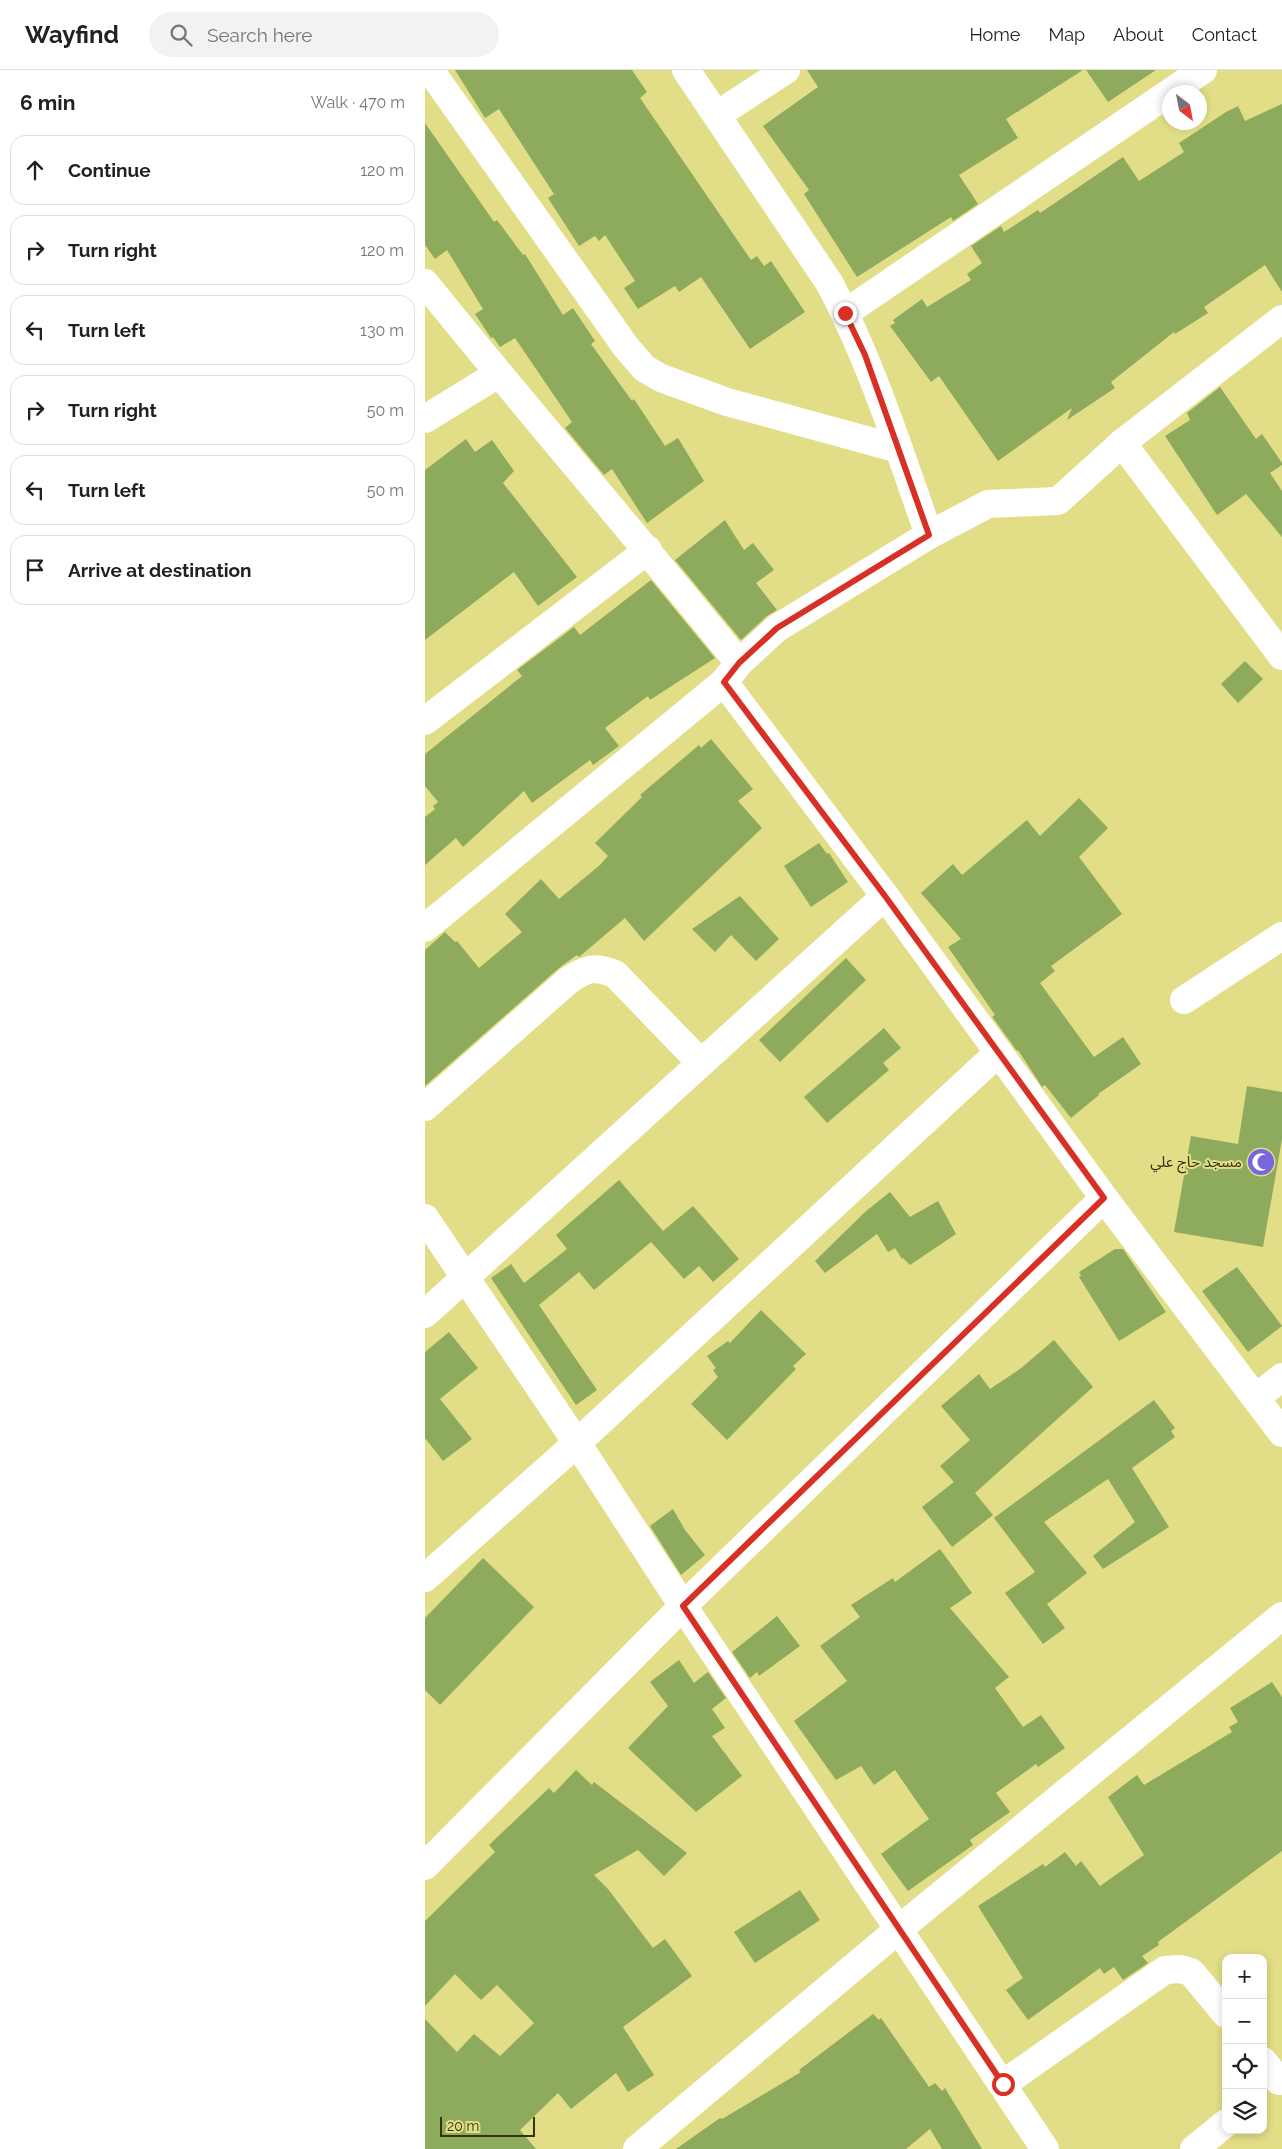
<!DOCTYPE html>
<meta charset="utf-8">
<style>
body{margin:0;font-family:Raleway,"Noto Sans Arabic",sans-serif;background:#f2f2f2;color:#202124}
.controls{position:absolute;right:15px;bottom:15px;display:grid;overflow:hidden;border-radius:10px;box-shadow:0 2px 8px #0003}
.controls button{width:45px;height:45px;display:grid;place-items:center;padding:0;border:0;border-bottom:1px solid #e0e0e0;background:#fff;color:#202124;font:25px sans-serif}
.compass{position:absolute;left:737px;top:15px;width:45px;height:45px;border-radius:50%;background:#fff;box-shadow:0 2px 8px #0003;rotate:148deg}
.scale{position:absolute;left:15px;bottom:12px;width:95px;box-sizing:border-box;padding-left:5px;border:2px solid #35330e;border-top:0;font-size:14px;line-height:18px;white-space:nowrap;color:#35330e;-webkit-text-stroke:4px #e2de87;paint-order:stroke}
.stop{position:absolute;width:15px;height:15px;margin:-11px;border:4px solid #d93025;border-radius:50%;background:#fff}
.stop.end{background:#d93025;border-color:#fff;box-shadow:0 1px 5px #0008}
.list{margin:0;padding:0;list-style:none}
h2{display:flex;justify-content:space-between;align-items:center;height:65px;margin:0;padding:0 20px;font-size:21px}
h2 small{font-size:16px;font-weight:400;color:#757577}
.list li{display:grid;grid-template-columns:32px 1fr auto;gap:15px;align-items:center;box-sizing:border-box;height:70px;margin:0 10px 10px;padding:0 10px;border:1px solid #e0e0e0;border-radius:15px}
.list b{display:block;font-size:19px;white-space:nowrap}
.list em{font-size:16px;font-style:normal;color:#757577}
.icon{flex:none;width:28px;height:28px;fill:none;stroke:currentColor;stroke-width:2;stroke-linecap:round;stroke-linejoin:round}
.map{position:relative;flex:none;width:857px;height:2079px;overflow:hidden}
header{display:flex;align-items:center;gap:30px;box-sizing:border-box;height:70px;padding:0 25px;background:#fff;border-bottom:1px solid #e0e0e0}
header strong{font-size:24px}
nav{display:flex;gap:28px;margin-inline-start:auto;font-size:18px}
.search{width:350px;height:45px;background:#f2f2f2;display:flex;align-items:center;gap:12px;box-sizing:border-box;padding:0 18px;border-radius:28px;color:#757577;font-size:19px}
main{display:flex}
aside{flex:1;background:#fff}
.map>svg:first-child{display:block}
.building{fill:#8daa5d}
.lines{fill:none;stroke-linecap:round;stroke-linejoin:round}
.minor{stroke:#fff;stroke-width:28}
.route{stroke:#d93025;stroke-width:6}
.labels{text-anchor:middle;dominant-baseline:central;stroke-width:4;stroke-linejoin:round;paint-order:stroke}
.poi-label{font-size:15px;fill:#35330e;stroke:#e2de87;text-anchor:end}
</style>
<header>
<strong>Wayfind</strong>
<div class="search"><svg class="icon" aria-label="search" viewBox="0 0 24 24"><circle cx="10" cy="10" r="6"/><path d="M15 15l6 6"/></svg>Search here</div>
<nav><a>Home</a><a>Map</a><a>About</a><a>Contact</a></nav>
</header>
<main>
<aside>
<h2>6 min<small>Walk · 470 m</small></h2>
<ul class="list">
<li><svg class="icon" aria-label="ahead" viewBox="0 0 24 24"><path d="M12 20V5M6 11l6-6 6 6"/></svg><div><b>Continue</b></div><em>120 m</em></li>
<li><svg class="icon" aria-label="right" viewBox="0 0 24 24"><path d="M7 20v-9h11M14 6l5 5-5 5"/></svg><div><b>Turn right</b></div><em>120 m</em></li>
<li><svg class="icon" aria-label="left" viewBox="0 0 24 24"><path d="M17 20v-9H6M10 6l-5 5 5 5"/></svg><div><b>Turn left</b></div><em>130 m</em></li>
<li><svg class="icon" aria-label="right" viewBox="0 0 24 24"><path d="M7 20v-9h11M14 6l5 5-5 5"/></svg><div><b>Turn right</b></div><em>50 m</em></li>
<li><svg class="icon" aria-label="left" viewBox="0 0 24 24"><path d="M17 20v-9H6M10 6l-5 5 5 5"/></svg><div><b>Turn left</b></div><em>50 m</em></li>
<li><svg class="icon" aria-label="arrive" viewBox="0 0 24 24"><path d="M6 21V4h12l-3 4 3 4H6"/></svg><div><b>Arrive at destination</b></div></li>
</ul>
</aside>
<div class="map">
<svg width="857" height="2079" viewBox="0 0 857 2079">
<rect width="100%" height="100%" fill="#e2de87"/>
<g class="building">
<path d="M30,0H207L222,22L215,28L326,190L332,186L339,196L346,191L380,242L325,279L276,207L254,222L250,216L213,239L199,218L210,211L180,165L174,171L170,166L154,176L123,128L129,124L74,39L60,48Z"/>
<path d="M382,0H658L581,49L593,68L534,105L553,134L528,151L526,147L432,207L379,124L384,120L338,56L393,17Z"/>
<path d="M661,0H731L683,32Z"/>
<path d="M857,34V222L840,195L779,237L783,243L750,264L749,262L686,312L690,318L642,350L647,338L573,391L514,306L506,312L465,256L470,253L468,250L497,229L502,237L546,210L542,204L557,193L546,176L576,156L579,162L613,140L615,143L698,87L714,111L759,82L754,73L801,42L813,36L820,51Z"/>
<path d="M0,53L69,152L72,150L98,185L100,184L138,245L148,238L170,271L166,274L207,331L209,329L240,376L253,368L279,411L222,453L187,399L179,405L140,358L147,352L90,268L75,277L68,267L66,268L50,244L58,239L22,180L10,189L0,175Z"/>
<path d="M795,317L831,369L837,364L857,393V395L845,403L857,421V467L821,424L792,445L740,366L765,350L762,343Z"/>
<path d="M41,369L50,382L67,370L89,401L78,413L152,507L113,536L89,502L0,570V400Z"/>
<path d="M300,450L319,480L328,473L349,500L331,513L352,540L342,546L316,570L250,490Z"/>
<path d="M226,510L290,588L225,630L223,626L180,658L194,676L168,695L165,690L107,733L99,721L38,777L31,768L0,795V747L10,739L8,736L13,732L0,716V684L97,606L92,600L149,557L155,565Z"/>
<path d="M820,591L838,609L813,633L796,614Z"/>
<path d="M286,669L328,719L313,731L337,758L219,871L200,848L154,887L152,885L134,898L0,1016V880L20,862L30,872L32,871L54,898L97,862L80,844L116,809L134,829L175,795L183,786L170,773L217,727L215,725L274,675L276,678Z"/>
<path d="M654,728L683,758L654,787L697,844L626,896L630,901L615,913L669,987L698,967L716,994L673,1024L674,1025L646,1048L620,1015L617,1017L593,980L592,981L568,948L567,947L570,945L523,877L536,869L496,823L528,794L537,805L602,750L615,766Z"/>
<path d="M394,773L402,784L404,783L423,812L386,837L359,796Z"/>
<path d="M315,826L354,869L331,891L306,865L290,882L267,859Z"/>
<path d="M421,888L441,910L355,992L334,970Z"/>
<path d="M459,958L476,978L458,993L464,1000L402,1053L379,1027Z"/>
<path d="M822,1016L857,1022V1069L838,1177L749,1162L766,1066L813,1074Z"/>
<path d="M194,1110L238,1161L268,1136L314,1189L288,1212L274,1196L259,1209L226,1172L169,1220L154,1202L114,1235L172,1320L151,1335L66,1208L86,1194L99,1213L142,1179L131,1165Z"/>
<path d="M465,1122L485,1147L513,1131L531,1164L485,1195L478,1188L477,1189L470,1178L463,1182L452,1164L400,1203L390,1191L440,1142Z"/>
<path d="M690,1179H698L741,1242L694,1271L654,1207L656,1206L654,1202Z"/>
<path d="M812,1197L857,1256L823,1282L777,1221Z"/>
<path d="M336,1240L381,1284L368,1296L371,1299L302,1370L266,1334L293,1307L288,1300L291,1298L282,1286L303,1271L305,1273Z"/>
<path d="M24,1262L53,1298L15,1329L47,1369L18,1391L0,1368V1282Z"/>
<path d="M629,1270L668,1317L550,1423L568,1445L527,1477L497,1437L529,1412L515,1396L545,1370L516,1336L554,1304L565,1319L595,1299Z"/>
<path d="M729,1330L750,1358L746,1361L750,1367L707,1398L744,1457L678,1499L668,1486L710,1452L683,1409L619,1452L662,1503L622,1534L640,1558L618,1574L580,1523L610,1502L569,1448Z"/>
<path d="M248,1439L260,1460L280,1485L256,1505L225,1456Z"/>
<path d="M515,1479L547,1523L525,1538L584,1607L570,1618L598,1657L616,1645L640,1678L613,1697L611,1694L571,1723L585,1742L545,1770L548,1775L483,1821L456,1784L504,1749L470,1700L449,1715L436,1696L411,1710L369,1651L422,1611L395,1576L435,1547L426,1535L468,1508L470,1512Z"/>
<path d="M58,1488L109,1537L15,1635L0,1620V1548Z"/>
<path d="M352,1546L375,1576L334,1606L332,1602L325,1608L307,1582Z"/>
<path d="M254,1590L269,1613L283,1602L301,1628L287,1639L300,1658L287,1666L317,1706L271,1742L203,1678L243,1636L225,1612Z"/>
<path d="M847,1612L857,1627V1781L733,1872L734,1875L717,1886L723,1893L698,1910L689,1897L679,1904L675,1898L603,1950L581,1920L598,1908L553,1836L618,1794L620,1797L640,1782L651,1796L656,1791L675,1816L719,1785L683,1727L712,1705L719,1715L807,1662L804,1657L813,1652L805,1638Z"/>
<path d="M151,1700L167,1715L169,1712L262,1783L239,1806L213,1780L169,1805L183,1819L228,1878L240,1869L267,1906L198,1957L229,2005L203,2022L191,2003L146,2039L133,2023L95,2060L111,2079H0V1949L32,1982L49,1964L75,1986L109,1953L72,1915L56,1930L30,1904L0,1936V1851L70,1782L64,1775L124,1718L129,1723Z"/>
<path d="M375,1820L395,1850L330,1893L309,1862Z"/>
<path d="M448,1944L454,1950L456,1948L504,2017L510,2013L517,2021L520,2018L557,2079H517L505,2059L481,2079H251L295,2048L297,2049L376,2002L374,2000Z"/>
</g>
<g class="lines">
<g class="minor">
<path d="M5,0L201,277L219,298L236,308L302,332L474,379"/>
<path d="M261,0L405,214C447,294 474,380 504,465"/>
<path d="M292,45L361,0"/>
<path d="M0,213C103,341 211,465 314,593"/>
<path d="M420,243L778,0"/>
<path d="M0,349L73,304"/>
<path d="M697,373L857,586"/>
<path d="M299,612L460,826L679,1128L857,1363"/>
<path d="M0,651L223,480"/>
<path d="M0,858L299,612L314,593L352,558L504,465L563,434L633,431L697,373L857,249"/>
<path d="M759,930L857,866"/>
<path d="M0,1037L144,910C162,898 170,896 190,904L276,993"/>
<path d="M0,1148L152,1373L258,1536L620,2079"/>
<path d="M0,1244L460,826"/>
<path d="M831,1328L857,1307"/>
<path d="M0,1508L152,1373L573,983"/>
<path d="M0,1796L258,1536L679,1128"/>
<path d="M838,1991L854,2011"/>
<path d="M578,2014L740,1900L755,1899L766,1902L801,1944"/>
<path d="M212,2079L474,1859L857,1546"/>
<path d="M769,2079L801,2053"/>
</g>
</g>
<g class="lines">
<path class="route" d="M420,243L440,285L504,465L352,558L314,593L299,612L460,826L679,1128L258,1536L578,2014"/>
</g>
<defs>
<symbol id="mosque-disc" viewBox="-11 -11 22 22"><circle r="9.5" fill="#7865e0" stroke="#e2de87"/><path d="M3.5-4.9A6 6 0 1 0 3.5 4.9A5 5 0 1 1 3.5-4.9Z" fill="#fff"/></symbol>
</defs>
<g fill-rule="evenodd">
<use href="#mosque-disc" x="820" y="1076" width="32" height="32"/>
</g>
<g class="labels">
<g class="poi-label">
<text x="817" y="1092">مسجد حاج علي</text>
</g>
</g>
</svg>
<div class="controls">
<button>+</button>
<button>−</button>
<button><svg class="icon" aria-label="locate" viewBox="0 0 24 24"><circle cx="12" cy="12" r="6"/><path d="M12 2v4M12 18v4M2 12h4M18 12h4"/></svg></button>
<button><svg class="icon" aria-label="layers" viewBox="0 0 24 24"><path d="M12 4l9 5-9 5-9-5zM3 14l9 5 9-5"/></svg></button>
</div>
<svg class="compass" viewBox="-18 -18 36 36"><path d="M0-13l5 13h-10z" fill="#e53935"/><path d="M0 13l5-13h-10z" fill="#757577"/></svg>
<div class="scale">20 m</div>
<div class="stop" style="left:578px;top:2014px"></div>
<div class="stop end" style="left:420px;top:243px"></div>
</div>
</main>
